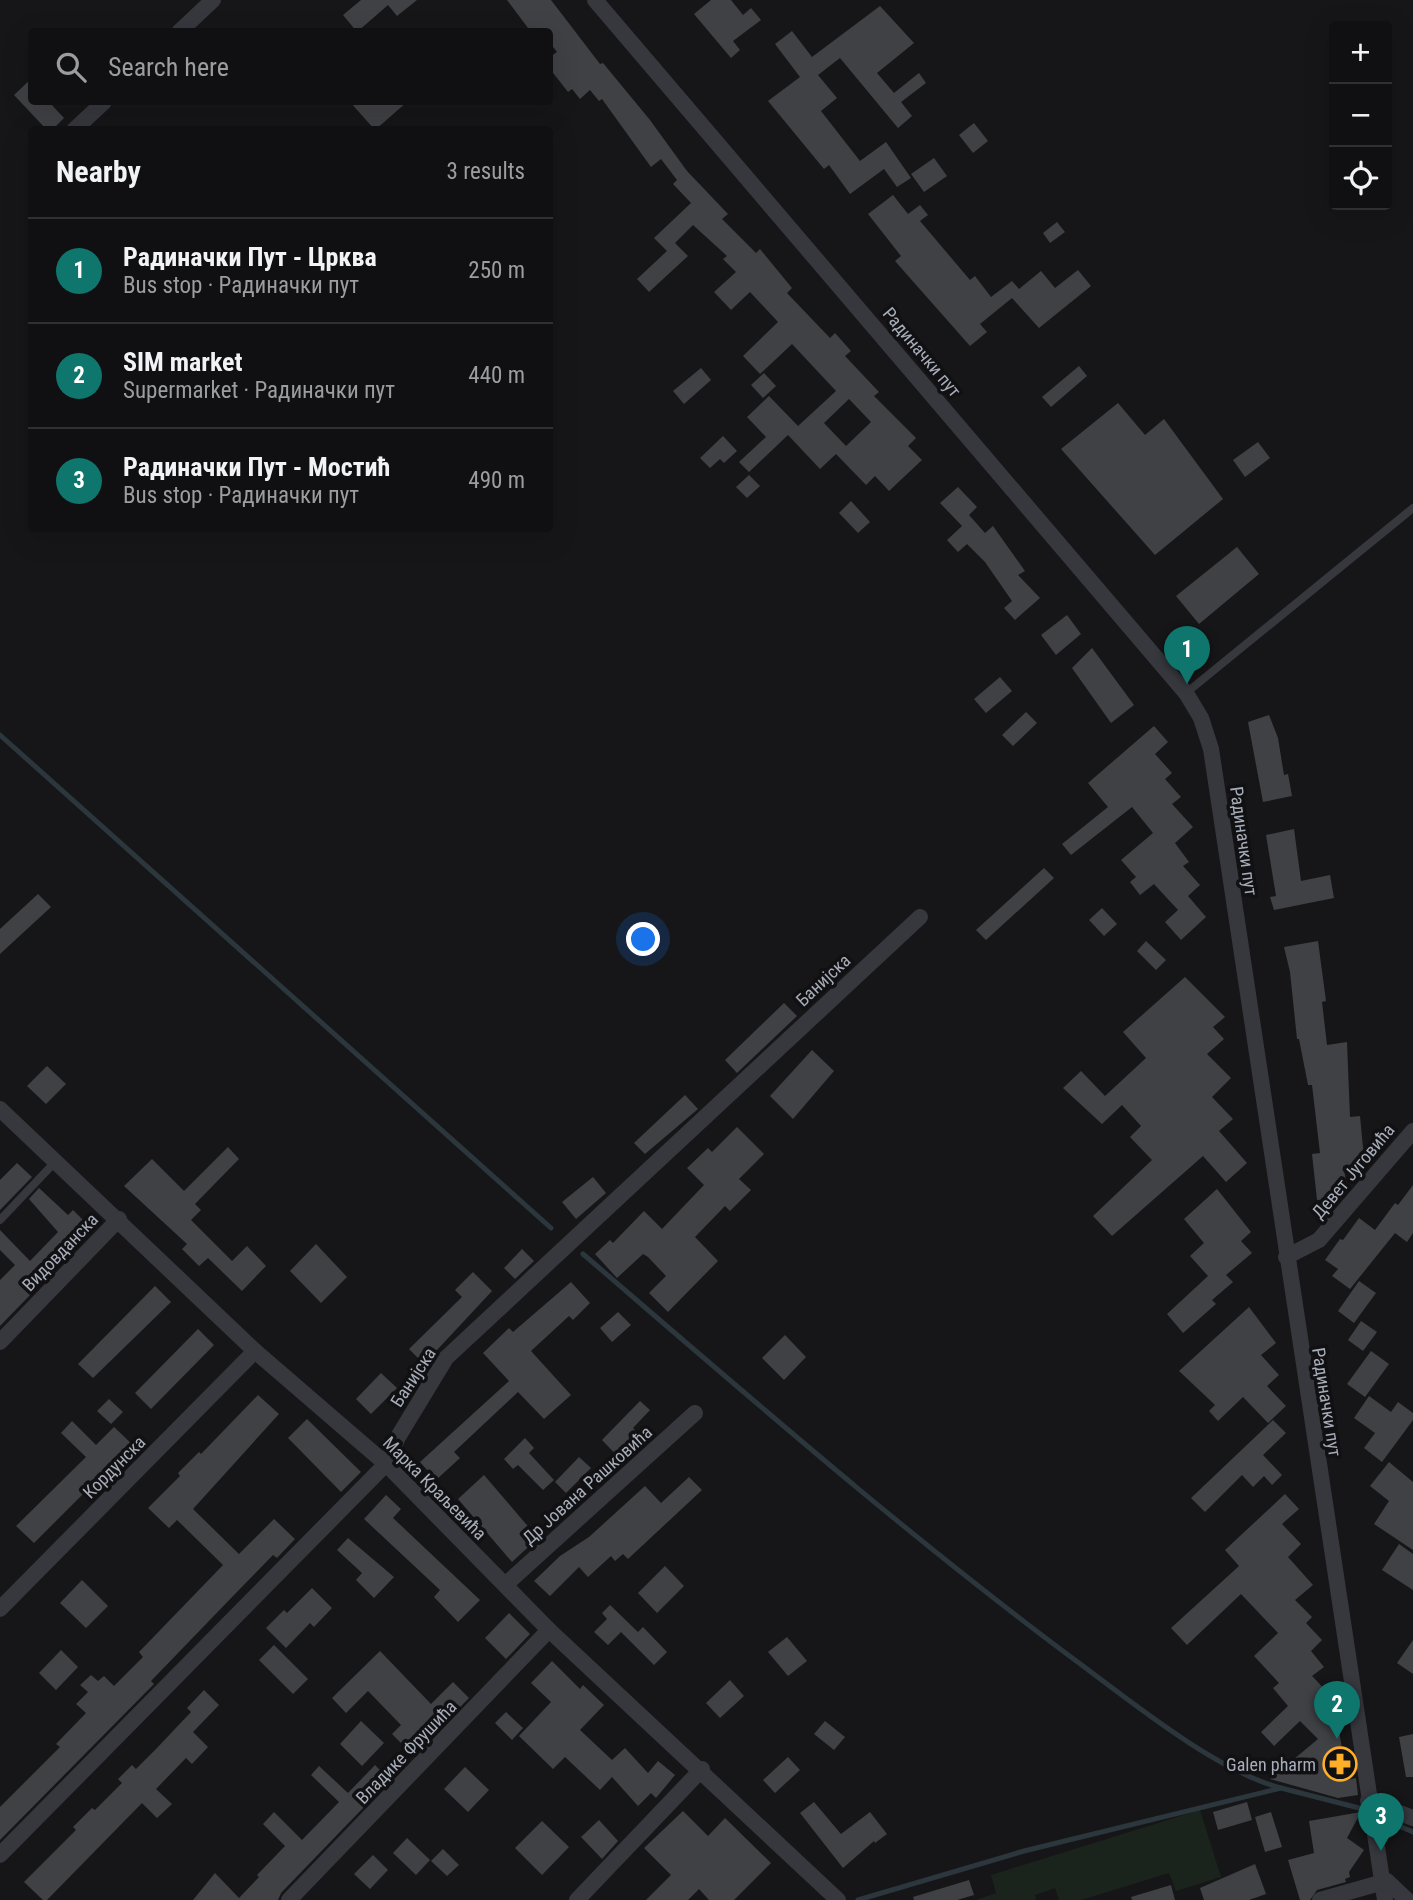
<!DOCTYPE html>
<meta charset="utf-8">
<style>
body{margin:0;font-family:"Roboto Condensed",sans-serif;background:#19191b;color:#f1f3f6}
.controls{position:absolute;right:21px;top:21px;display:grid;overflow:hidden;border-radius:7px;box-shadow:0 7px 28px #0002}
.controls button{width:63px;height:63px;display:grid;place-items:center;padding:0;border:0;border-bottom:2px solid #303032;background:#101012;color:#f1f3f6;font:35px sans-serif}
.you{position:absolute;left:644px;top:940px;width:24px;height:24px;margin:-18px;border:5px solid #fff;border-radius:50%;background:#1a73e8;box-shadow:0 0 0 10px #1a73e833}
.badge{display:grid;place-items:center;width:46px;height:46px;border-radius:50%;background:#0f766e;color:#fff;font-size:23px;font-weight:700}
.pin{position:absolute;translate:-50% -58px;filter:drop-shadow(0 2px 4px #0008)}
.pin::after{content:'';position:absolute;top:37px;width:24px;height:21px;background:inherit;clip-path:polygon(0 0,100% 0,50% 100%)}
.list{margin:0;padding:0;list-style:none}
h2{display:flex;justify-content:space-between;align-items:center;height:91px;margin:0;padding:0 28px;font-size:30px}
h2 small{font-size:23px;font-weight:400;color:#9c9d9f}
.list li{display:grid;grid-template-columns:46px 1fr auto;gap:21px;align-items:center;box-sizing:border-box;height:105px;padding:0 28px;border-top:2px solid #303032}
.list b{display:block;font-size:26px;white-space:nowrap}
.list p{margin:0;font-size:23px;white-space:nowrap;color:#9c9d9f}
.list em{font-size:23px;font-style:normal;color:#9c9d9f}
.icon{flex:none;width:38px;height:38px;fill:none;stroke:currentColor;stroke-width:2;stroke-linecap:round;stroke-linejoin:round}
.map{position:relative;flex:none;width:1413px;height:1900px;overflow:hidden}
.search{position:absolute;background:#101012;box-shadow:0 7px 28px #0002;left:28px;top:28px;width:525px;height:77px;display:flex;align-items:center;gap:18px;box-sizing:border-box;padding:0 24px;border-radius:7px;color:#9c9d9f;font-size:26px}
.panel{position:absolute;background:#101012;box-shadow:0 7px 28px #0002;left:28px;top:126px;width:525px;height:406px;border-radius:7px}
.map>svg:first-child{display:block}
.green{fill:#1b241c}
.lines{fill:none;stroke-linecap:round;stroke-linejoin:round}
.stream{stroke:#2b363d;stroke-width:5}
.building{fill:#404145;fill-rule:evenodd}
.service{stroke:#37383e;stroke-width:8}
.minor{stroke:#37383e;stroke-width:16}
.labels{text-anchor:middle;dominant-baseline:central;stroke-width:7;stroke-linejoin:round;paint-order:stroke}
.street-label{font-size:18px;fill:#a7adb9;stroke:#111113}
.poi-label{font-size:18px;fill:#a7adb9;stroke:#111113;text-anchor:end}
</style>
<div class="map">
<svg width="1413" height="1900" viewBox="0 0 1413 1900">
<rect width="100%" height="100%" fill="#161618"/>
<path class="green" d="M1200,1810L1221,1877L1176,1891L1169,1873L1081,1900H1059L1055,1888L1035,1895L1036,1900H976L996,1893L991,1875Z"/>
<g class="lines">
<g class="stream">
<path d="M0,735L551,1228"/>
<path d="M583,1254C747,1395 910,1538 1083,1666C1135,1705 1219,1772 1281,1788"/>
<path d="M1383,1819L1413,1832"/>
<path d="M858,1900L1024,1851L1281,1788L1363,1809"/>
</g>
</g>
<g class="building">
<path d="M361,0H417L397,16L388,5L357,32L343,15Z"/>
<path d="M507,0H551L600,64L603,63L650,120L687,171L728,214L722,219L756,253L760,249L792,288L787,293L830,338L835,333L851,351L845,356L879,392L874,396L916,438L908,446L922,460L889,491L875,476L866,485L836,454L820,469L788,435L749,472L739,462L766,437L747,417L769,396L798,426L836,391L792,344L760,374L743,356L778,322L750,292L731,310L714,292L736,272L723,259L727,256L693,225L675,243L688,256L649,292L637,279L667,251L654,238L691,203L673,184L677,180L661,159L651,167L602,99L599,101L590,90L580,99L572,89L568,92L550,69V57L557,52L550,43V32H531ZM849,399L871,422L846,446L824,423Z"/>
<path d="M711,0H731L743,15L751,8L761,20L733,41L740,50L731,58L694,14Z"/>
<path d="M880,6L914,43L877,73L894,93L919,73L926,83L901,102L912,116L898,128L840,58L818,75L837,98L821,111L860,161L886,142L911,178L897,187L884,169L850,194L829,165L824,169L768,101L800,77L775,44L792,31L812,57Z"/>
<path d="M32,78V102H49L64,118L52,130H47L14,95Z"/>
<path d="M350,102H407L375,130Z"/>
<path d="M974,123L988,141L973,153L959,135Z"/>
<path d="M934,158L947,176L924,192L911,174Z"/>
<path d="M893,195L908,214L920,205L928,215L920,221L970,280L975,276L991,297L1012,281L1019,289L1041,271L1055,288L1078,270L1091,286L1039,328L1012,298L980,324L987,332L970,346L895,261L901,256L868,214Z"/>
<path d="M1057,222L1065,232L1050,243L1043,233Z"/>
<path d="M1079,366L1087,376L1051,407L1042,397Z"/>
<path d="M701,368L711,380L684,404L673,391Z"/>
<path d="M764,373L776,386L763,398L751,385Z"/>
<path d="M1118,403L1145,435L1164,419L1223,499L1155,555L1061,449Z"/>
<path d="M723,436L737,451L724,463L720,459L710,468L700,458Z"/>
<path d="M1258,442L1270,458L1245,477L1233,460Z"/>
<path d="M749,475L760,486L747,498L736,487Z"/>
<path d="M958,487L977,507L969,515L985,533L993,526L1025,571L1018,575L1040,598L1015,620L1004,608L1012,601L985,562L967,544L958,552L947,540L962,526L940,503Z"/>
<path d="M851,501L870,522L858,533L839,513Z"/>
<path d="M1237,547L1259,574L1199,624L1176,596Z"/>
<path d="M1067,615L1081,634L1056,655L1041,635Z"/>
<path d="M1092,648L1134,705L1111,723L1072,668Z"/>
<path d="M1000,677L1012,691L986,713L974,699Z"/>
<path d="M1026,712L1037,723L1013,746L1002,735Z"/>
<path d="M1269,715L1278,738L1284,775L1288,774L1292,796L1263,802L1248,722Z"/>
<path d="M1154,726L1168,742L1155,754L1172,773L1165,779L1181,797L1172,804L1193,827L1175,843L1189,862L1183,866L1200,885L1188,896L1206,917L1181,940L1165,922L1178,910L1154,884L1140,895L1130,882L1136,877L1121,860L1153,833L1132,807L1071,855L1062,844L1108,807L1088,783Z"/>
<path d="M1294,829L1301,881L1330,875L1334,898L1274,910L1270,897L1276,896L1266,835Z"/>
<path d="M1044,868L1054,878L986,940L976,930Z"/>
<path d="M38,894L51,907L0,954V929Z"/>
<path d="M1102,908L1117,924L1104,936L1089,920Z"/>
<path d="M1146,941L1166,960L1156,970L1137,951Z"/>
<path d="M1318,941L1326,1001L1322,1002L1327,1045L1347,1042L1350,1117L1360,1116L1363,1148L1378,1145L1379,1154L1374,1160L1343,1166L1348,1190L1337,1202L1336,1199L1317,1200L1312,1154L1320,1153L1312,1085H1308L1299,1039H1297L1290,972L1284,947Z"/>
<path d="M1185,977L1225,1017L1213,1027L1224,1039L1207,1054L1231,1078L1212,1097L1233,1119L1219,1131L1247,1163L1226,1182L1203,1156L1112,1236L1093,1216L1152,1160L1130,1137L1141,1126L1122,1105L1102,1124L1063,1088L1081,1071L1105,1096L1146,1058L1123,1032Z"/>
<path d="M784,1003L797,1016L737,1073L725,1060Z"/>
<path d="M812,1050L834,1071L793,1119L770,1096Z"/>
<path d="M47,1066L66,1084L46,1104L27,1086Z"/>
<path d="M685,1095L698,1109L645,1154L634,1143Z"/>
<path d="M737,1127L764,1154L739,1179L751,1190L730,1211L725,1206L695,1237L718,1261L668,1312L649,1293L666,1276L648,1257L643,1254L617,1278L595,1254L610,1240L613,1243L644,1211L662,1229L704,1185L687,1168L708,1148L712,1152Z"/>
<path d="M228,1147L239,1159L195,1204L201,1210L191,1220L232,1261L247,1246L266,1266L242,1291L208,1258L199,1266L182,1249L187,1244L124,1186L152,1159L184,1191Z"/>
<path d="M17,1163L32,1177L0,1210V1180Z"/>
<path d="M593,1177L606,1193L576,1219L562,1202Z"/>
<path d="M1413,1185V1233L1407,1242L1395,1233L1350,1289L1332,1276L1338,1269L1325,1260L1340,1239L1343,1240L1359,1218L1375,1230L1395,1203L1398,1205Z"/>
<path d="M39,1188L68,1215L73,1210L93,1230L0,1326V1280L15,1265L0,1250V1230L30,1261L58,1232L29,1199Z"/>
<path d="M1217,1189L1251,1232L1241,1241L1252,1253L1226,1275L1233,1282L1212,1300L1216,1304L1183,1333L1167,1314L1208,1276L1190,1256L1204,1243L1184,1219Z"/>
<path d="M316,1244L347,1277L321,1303L290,1271Z"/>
<path d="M522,1249L534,1261L515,1279L504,1268Z"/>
<path d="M473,1272L492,1291L424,1364L409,1349L462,1297L455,1290Z"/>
<path d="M1359,1281L1376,1293L1354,1323L1338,1311Z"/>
<path d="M571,1282L590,1303L573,1320L569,1316L531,1351L571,1395L544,1419L518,1392L454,1452L460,1458L436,1480L420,1462L509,1381L483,1353L509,1328L513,1332Z"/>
<path d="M155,1286L171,1302L93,1378L78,1364Z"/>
<path d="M1249,1307L1276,1343L1261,1355L1279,1375L1267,1386L1286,1406L1268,1423L1243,1397L1218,1421L1209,1411L1215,1405L1179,1371Z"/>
<path d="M618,1312L631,1325L612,1342L600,1328Z"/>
<path d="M1361,1321L1377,1332L1363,1351L1348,1340Z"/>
<path d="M198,1329L214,1345L151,1409L135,1393Z"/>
<path d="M785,1335L806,1357L784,1380L762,1358Z"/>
<path d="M1371,1351L1389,1364L1365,1397L1347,1384Z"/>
<path d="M381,1373L397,1388L371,1414L356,1399Z"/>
<path d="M258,1395L279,1414L193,1509L239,1554L274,1519L295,1539L277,1558L273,1555L234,1595L151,1681L154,1684L0,1840V1807L60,1747L56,1744L86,1713L76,1704L88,1692L80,1685L91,1675L98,1681L104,1676L114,1686L143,1657L139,1652L223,1565L177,1520L169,1528L148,1508L180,1476L178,1473L199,1452L201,1454Z"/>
<path d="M1369,1396L1391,1412L1398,1402L1413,1413V1420L1382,1462L1364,1448L1375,1433L1354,1418Z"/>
<path d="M109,1399L123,1412L111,1424L97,1411Z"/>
<path d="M640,1401L650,1410L633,1428L647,1442L624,1463L602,1440Z"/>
<path d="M307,1419L361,1472L341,1492L288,1438Z"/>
<path d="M1273,1420L1286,1433L1263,1455L1282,1475L1272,1485L1264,1476L1253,1487L1242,1475L1205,1512L1191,1498Z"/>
<path d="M72,1421L96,1445L114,1427L134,1446L89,1495L85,1492L34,1543L16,1526L86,1457L61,1433Z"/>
<path d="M525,1438L534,1448L529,1453L554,1480L543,1490L518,1465L513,1469L504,1459Z"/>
<path d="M579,1457L591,1468L566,1493L555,1482Z"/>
<path d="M1389,1462L1413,1482V1550L1374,1524L1389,1501L1370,1486Z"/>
<path d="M484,1475L538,1538L512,1562L458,1499Z"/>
<path d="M689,1477L702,1490L628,1559L623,1554L615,1561L611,1556L588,1577L579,1567L550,1596L534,1581L560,1556L589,1537L645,1486L661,1503Z"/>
<path d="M1285,1494L1299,1509L1282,1524L1301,1544L1288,1557L1313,1585L1295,1600L1312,1617L1306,1623L1322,1640L1311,1651L1324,1667L1312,1676L1334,1699L1347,1780L1356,1778L1358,1795L1338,1798L1270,1779L1318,1739L1300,1721L1274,1746L1261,1732L1288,1706L1273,1688L1279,1683L1254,1656L1278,1633L1241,1594L1187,1645L1171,1628L1239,1566L1225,1550Z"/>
<path d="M386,1495L401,1509L393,1518L480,1600L458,1622L434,1597L440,1590L364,1519Z"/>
<path d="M348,1538L394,1577L374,1598L356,1580L362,1573L337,1550Z"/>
<path d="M1399,1544L1413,1554V1590L1382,1570Z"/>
<path d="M665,1566L684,1586L657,1613L638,1593Z"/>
<path d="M82,1580L108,1606L86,1628L60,1603Z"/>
<path d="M312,1588L332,1608L314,1627L310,1623L286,1648L266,1628L284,1610L287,1613Z"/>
<path d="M610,1605L638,1632L643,1627L667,1652L654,1665L621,1632L608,1645L594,1632L607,1619L602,1613Z"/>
<path d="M509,1613L530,1634L506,1659L485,1638Z"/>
<path d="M787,1637L807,1661L788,1676L768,1652Z"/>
<path d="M1413,1640V1674L1397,1663Z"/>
<path d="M274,1645L308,1679L293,1694L259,1660Z"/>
<path d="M61,1650L78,1667L56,1690L39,1673Z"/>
<path d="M380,1651L431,1704L453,1682L469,1698L413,1755L392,1734L401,1725L368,1691L346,1713L332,1698Z"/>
<path d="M552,1661L580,1689L583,1685L604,1705L580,1730L612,1760L625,1748L648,1773L658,1761L675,1775L656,1798L651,1793L638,1806L612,1777L600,1790L565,1757L553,1769L519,1736L551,1702L531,1683Z"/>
<path d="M730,1680L744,1696L720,1718L706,1703Z"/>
<path d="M204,1690L219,1705L193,1732L208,1747L192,1764L186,1758L156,1789L172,1804L157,1818L142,1803L47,1900H43L24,1882L76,1830L73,1827L92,1808L95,1810L122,1783L118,1779L132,1765L136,1769L156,1749L191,1712L187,1708Z"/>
<path d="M506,1712L523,1728L512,1740L495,1723Z"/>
<path d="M361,1721L384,1743L362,1766L340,1744Z"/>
<path d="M825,1721L845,1737L834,1750L814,1734Z"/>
<path d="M1413,1734V1777H1406L1399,1737Z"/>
<path d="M788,1757L800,1770L775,1793L763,1780Z"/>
<path d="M375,1765L390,1780L281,1893L278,1900H193L215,1873L239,1898L259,1877L257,1875L285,1846L263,1824L274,1812L302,1840L339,1802L311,1775L319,1766L348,1793Z"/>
<path d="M465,1767L489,1790L468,1812L444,1789Z"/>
<path d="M814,1802L841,1834L870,1812L887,1834L875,1843L874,1841L843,1868L800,1813Z"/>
<path d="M1247,1802L1252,1820L1218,1830L1213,1812Z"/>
<path d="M683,1811L708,1836L725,1818L771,1863L734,1900H709L699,1889L688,1900H646L671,1875L644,1848Z"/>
<path d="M1271,1812L1282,1847L1265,1852L1255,1817Z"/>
<path d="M1361,1812L1347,1838L1364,1850L1349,1872L1350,1877L1345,1879L1346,1882L1317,1890L1310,1900H1300L1288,1860L1314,1853L1309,1821Z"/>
<path d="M599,1820L618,1841L602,1859L581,1837Z"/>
<path d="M542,1821L569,1847L542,1875L515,1848Z"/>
<path d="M407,1838L430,1860L416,1875L393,1853Z"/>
<path d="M443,1849L459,1865L447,1876L431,1861Z"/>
<path d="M373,1855L388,1870L370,1889L354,1874Z"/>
<path d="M1255,1864L1266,1894L1249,1900H1204L1200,1888Z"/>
<path d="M969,1880L974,1895L957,1900H914L913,1897Z"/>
<path d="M1171,1885L1175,1900H1132L1131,1897Z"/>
</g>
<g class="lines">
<g class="service">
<path d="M1186,693L1413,508"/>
<path d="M0,1220L56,1161"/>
</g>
<g class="minor">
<path d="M595,0L1186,693L1201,718L1211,749L1385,1900"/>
<path d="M179,32L213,0"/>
<path d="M74,130L104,102"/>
<path d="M0,1109L255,1351L386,1464L549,1630L838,1900"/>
<path d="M1286,1257L1319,1240L1413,1131"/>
<path d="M0,1342L119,1219"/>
<path d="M505,1585L695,1413"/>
<path d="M0,1609L255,1351"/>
<path d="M1368,1801L1413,1818"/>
<path d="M0,1855L386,1464L398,1437L446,1358L920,917"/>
<path d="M289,1900L549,1630"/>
<path d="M577,1900L702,1769"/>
<path d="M1320,1900L1387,1881L1407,1900"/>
</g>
</g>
<defs>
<symbol id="pharmacy-ring" viewBox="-11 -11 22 22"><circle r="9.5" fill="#111113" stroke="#ffaf27" stroke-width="1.5"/><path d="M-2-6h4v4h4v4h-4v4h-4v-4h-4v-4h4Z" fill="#ffaf27"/></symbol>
</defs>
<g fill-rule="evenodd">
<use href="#pharmacy-ring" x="1321" y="1745" width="38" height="38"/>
</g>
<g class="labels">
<g class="street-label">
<text transform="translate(922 352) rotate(50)">Радиначки пут</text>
<text transform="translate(1244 841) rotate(82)">Радиначки пут</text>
<text transform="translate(823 980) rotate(-43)">Банијска</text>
<text transform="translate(1353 1171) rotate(-50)">Девет Југовића</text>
<text transform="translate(60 1252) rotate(-46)">Видовданска</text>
<text transform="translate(413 1377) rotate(-57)">Банијска</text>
<text transform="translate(1327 1402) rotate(81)">Радиначки пут</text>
<text transform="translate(114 1467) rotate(-45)">Кордунска</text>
<text transform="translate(587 1485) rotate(-42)">Др Јована Рашковића</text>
<text transform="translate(435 1488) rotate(45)">Марка Краљевића</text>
<text transform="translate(406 1752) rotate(-46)">Владике Фрушића</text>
</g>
<g class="poi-label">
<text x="1316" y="1764">Galen pharm</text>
</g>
</g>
</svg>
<div class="controls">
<button>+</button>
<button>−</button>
<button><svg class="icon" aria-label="locate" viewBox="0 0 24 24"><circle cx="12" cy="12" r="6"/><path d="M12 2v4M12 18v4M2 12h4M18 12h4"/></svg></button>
</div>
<div class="you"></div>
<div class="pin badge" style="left:1187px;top:684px">1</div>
<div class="pin badge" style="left:1337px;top:1739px">2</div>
<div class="pin badge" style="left:1381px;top:1851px">3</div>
<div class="search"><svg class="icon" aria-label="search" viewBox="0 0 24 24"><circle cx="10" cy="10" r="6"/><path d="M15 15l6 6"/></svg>Search here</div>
<section class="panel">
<h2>Nearby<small>3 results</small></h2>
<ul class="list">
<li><span class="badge">1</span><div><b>Радиначки Пут - Црква</b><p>Bus stop · Радиначки пут</p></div><em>250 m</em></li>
<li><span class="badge">2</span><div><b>SIM market</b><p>Supermarket · Радиначки пут</p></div><em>440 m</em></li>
<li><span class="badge">3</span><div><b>Радиначки Пут - Мостић</b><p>Bus stop · Радиначки пут</p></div><em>490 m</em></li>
</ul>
</section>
</div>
